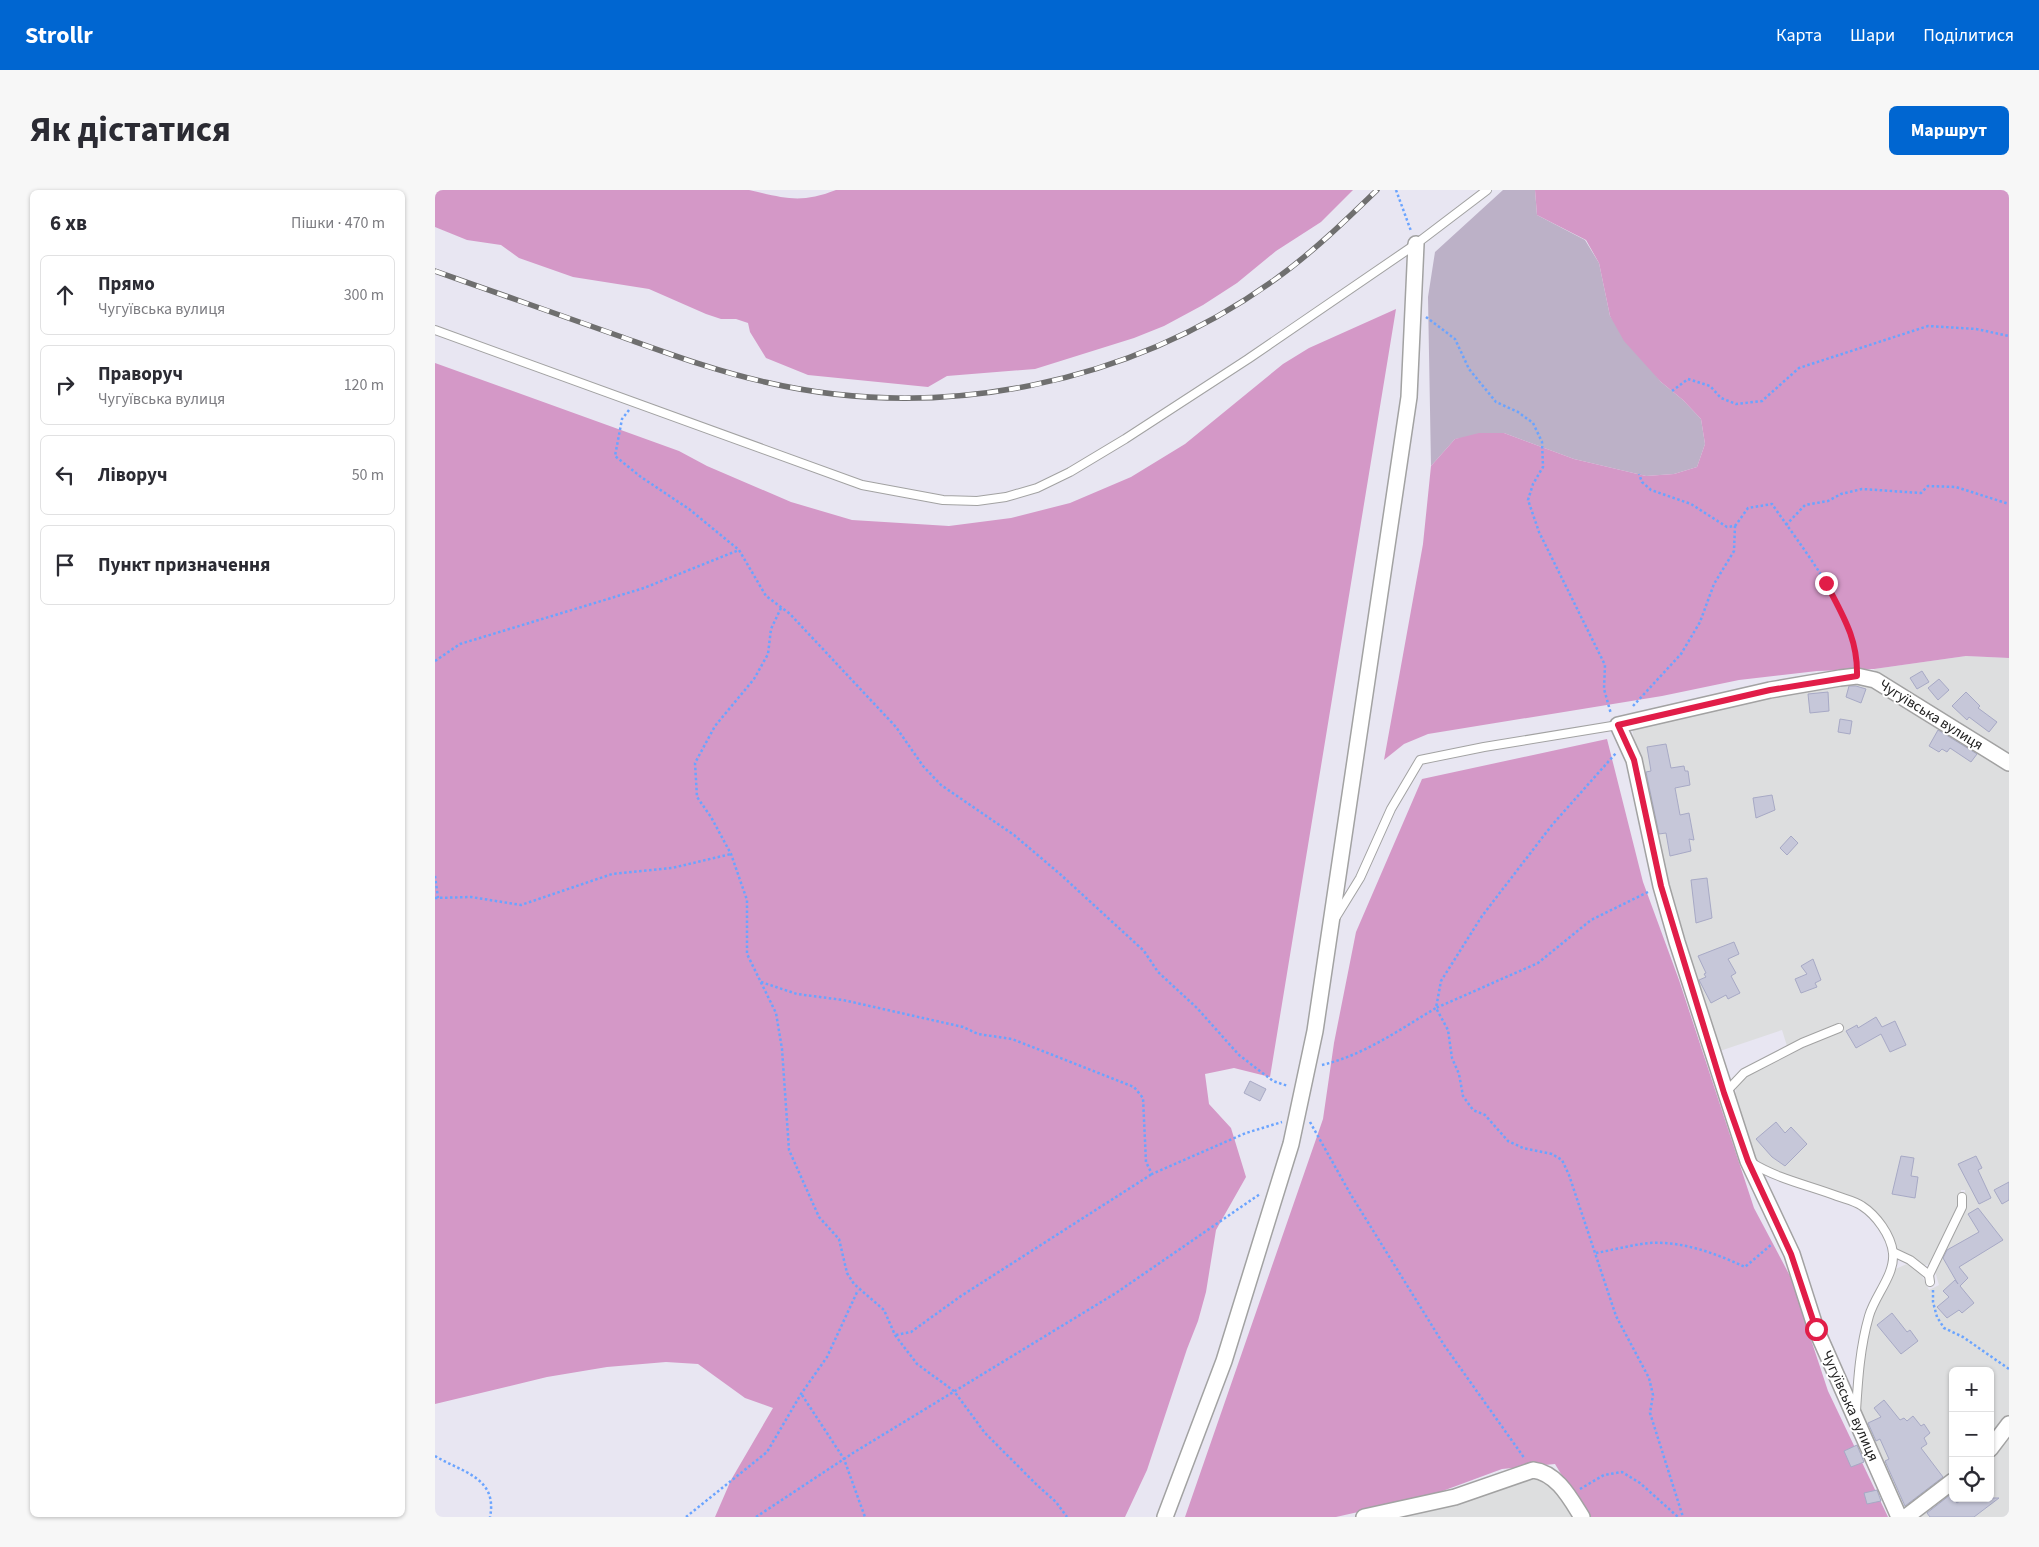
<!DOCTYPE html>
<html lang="uk">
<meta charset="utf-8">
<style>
body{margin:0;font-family:"Source Sans 3",sans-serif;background:#f7f7f7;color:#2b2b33}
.controls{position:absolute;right:15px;bottom:15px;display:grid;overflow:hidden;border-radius:8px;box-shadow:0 1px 4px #0004}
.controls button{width:45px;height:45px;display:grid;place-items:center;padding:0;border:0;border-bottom:1px solid #e1e1e2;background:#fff;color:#2b2b33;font:25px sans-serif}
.stop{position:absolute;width:15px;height:15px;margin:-11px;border:4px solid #e11d48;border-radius:50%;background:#fff}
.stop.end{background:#e11d48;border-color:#fff;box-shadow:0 1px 5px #0008}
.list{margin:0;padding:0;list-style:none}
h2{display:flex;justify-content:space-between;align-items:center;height:65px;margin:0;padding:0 20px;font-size:21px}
h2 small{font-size:16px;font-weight:400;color:#7c7c81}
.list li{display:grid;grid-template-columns:32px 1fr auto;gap:15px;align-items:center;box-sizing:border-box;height:80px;margin:0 10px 10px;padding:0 10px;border:1px solid #e1e1e2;border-radius:8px}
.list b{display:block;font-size:19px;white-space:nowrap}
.list p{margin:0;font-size:16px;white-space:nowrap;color:#7c7c81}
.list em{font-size:16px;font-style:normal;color:#7c7c81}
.icon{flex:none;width:28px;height:28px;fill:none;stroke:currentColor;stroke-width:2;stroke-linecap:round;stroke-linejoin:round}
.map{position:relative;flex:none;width:1574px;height:1327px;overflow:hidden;border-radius:8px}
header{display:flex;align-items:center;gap:30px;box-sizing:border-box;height:70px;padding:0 25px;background:#0066d1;color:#fff}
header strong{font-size:24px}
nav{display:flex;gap:28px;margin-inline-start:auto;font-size:18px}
.intro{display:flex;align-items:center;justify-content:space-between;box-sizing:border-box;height:120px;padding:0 30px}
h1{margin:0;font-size:35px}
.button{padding:12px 22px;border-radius:8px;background:#0066d1;color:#fff;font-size:18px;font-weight:700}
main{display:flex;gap:30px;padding:0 30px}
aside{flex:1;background:#fff;border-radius:8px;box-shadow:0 1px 4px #0004}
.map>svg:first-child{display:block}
.residential{fill:#dddedf}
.construction{fill:#bcb1c7}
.forest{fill:#d498c7}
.building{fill:#c6c7d9;stroke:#a7a9c5}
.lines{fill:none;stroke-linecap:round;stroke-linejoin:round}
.service-casing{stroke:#a2a2a2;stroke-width:10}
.minor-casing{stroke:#a2a2a2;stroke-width:18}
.path{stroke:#6aa4ff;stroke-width:2.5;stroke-dasharray:2.5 2.5;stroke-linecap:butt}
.service{stroke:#fff;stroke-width:8}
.minor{stroke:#fff;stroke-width:15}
.rail-casing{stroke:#6f6f6f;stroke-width:5.5}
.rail{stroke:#fff;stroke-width:4;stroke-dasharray:11;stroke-linecap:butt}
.route{stroke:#e11d48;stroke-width:6}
.labels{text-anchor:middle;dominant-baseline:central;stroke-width:4;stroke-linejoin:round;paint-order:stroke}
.street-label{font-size:15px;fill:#212121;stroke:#fff}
</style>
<header>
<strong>Strollr</strong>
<nav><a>Карта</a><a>Шари</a><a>Поділитися</a></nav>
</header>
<div class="intro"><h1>Як дістатися</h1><a class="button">Маршрут</a></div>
<main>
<aside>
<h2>6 хв<small>Пішки · 470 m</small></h2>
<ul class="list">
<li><svg class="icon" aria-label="ahead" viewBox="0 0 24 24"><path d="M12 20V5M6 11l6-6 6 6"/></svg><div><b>Прямо</b><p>Чугуївська вулиця</p></div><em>300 m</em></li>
<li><svg class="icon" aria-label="right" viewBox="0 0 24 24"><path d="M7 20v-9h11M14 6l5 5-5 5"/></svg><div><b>Праворуч</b><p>Чугуївська вулиця</p></div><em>120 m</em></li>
<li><svg class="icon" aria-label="left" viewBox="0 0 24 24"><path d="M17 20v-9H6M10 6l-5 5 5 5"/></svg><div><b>Ліворуч</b></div><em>50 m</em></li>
<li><svg class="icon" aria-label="arrive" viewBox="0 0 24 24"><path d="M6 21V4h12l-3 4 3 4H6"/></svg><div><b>Пункт призначення</b></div></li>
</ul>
</aside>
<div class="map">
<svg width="1574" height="1327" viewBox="0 0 1574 1327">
<rect width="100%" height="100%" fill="#e8e6f2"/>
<g class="residential">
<path d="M1531,466L1574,468V570L1444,490L1439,479Z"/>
<path d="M1432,492L1574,576V1225L1555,1256V1181H1518V1287L1465,1322L1422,1228L1435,1127L1458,1080L1472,1074L1485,1082L1494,1100L1504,1095L1499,1078L1529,1019L1530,1000H1526L1525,1017L1495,1074L1487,1076L1460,1057L1427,1013L1337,979L1314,966L1300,907L1301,898L1311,886L1409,838L1406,835L1352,856L1347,840L1279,863L1245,752L1200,560L1197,536L1295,511Z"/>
<path d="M1574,1238V1327H1474L1518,1294V1308H1555V1262Z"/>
<path d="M1110,1285L1138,1327H944L1069,1292Z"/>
</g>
<path class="construction" d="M1068,0H1100L1102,25L1150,50L1164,73L1175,126L1226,192L1248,210L1266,229L1270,254L1262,277L1239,284L1211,286L1139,269L1069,243L1020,249L996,276L993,107L1000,62Z"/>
<g class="forest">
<path d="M0,0H314C350,8 365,14 401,0H918L886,32L841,61L802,93L768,115L729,136L699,148L600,179L512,186L493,197L373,185L331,168L315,142L313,133L301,129H286L271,124L214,99L138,87L84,68L66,55L32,50L0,37Z"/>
<path d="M1100,0H1574V468L1531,466L1439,479L1382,481L1304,490L1227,506L993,544L969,554L949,570L988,354L996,276L1020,249L1044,243H1069L1139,269L1211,286L1239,284L1262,277L1270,254L1266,229L1248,210L1226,192L1189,151L1175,126L1164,73L1151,50L1102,25Z"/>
<path d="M961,119L835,887L799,878L770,884L774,914L796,938L811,987L781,1040L771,1102L763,1131L752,1159L712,1280L690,1327H280L296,1290L338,1218L310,1208L263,1174L231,1172L172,1177L112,1187L0,1214V173L244,261L272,276L356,312L417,330L514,336L576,328L635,313L696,287L750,254L848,174L874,158Z"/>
<path d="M1172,549L1208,692L1244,790L1319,1018L1355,1086L1393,1201L1453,1327H1152L1120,1274L1067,1279L994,1306L901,1327H750L888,929L899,853L921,742L987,589Z"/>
</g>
<g class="building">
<path d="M1487,481L1494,492L1482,499L1475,488Z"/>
<path d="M1504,489L1514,500L1503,510L1493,498Z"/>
<path d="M1414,496H1421L1431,499L1426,513L1411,507Z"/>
<path d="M1393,502L1394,521L1375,523L1373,504Z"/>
<path d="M1531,502L1545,516L1543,518L1562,532L1554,542L1534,527L1532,530L1517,516Z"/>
<path d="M1405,529L1417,531L1415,544L1403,542Z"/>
<path d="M1503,540L1542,564L1536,572L1515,558L1512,562L1507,559L1504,562L1494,556Z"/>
<path d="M1231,554L1236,578L1249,576L1250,581H1253L1255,595L1240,598L1245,625L1254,623L1259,650L1254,649L1256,661L1235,666L1231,643L1224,644L1211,582L1216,581L1212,557Z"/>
<path d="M1337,605L1340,620L1321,628L1318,608Z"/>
<path d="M1356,646L1363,653L1352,665L1345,658Z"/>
<path d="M1272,688L1277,728L1261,733L1256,690Z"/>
<path d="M1299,752L1304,764L1293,769L1301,783L1296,786L1305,803L1293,809L1291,805L1276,813L1264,790L1271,787L1269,784L1271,783L1263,766Z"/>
<path d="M1378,769L1386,790L1380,793L1382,797L1366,803L1360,789L1372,784L1366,776Z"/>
<path d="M1441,827L1447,837L1460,831L1471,855L1455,862L1446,844L1421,858L1411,841L1422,835L1423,838Z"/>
<path d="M815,891L831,899L825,911L809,903Z"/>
<path d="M1341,932L1350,943L1356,937L1372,954L1350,976L1337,967L1321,949Z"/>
<path d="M1466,966L1479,968L1476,986L1483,987L1480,1008L1457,1004Z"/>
<path d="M1541,966L1547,978L1543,980L1556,1008L1544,1014L1523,974Z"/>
<path d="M1574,992V1010L1567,1014L1559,1000Z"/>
<path d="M1543,1018L1568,1050L1524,1077L1533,1088L1525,1096L1539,1113L1527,1123L1524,1120L1512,1128L1502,1117L1514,1107L1508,1101L1520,1090L1523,1094L1508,1068L1512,1060L1544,1042L1533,1024Z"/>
<path d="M1457,1123L1472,1142L1475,1140L1483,1151L1466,1164L1442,1135Z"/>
<path d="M1449,1210L1465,1230L1469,1228L1472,1231L1478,1226L1486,1236L1489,1234L1495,1243L1489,1248L1492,1254L1486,1258L1508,1287L1470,1316L1450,1271L1454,1269L1445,1249L1441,1251L1433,1233L1446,1227L1439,1218Z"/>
<path d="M1422,1255L1429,1272L1416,1277L1409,1261Z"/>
<path d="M1442,1300L1446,1311L1432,1314L1429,1303Z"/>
<path d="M1515,1305L1522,1313L1529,1308H1564L1539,1327H1495L1492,1323Z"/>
</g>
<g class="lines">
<defs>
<g id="service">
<path d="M0,140L427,295L508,310L542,311L571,307L602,298L635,282L690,249L813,169L981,54L1052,0"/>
<path d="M901,727L925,688L956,619L985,570L1049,557L1183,535"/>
<path d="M1290,903L1309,883L1367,853L1404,838"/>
<path d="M1317,973C1343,989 1373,995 1402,1006C1410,1009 1420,1011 1427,1016C1441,1025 1456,1045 1458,1063C1460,1085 1440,1105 1434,1126C1425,1157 1423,1189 1421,1221"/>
<path d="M1458,1062L1475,1070L1494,1085"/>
<path d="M1495,1092L1494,1085L1527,1017V1007"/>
</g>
<g id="minor">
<path d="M1555,1259L1574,1234"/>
<path d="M730,1327L789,1171L856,954L880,841L974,207L981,54"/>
<path d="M929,1327L1020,1307L1098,1280C1122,1283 1135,1308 1147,1327"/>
<path d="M1464,1327L1381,1139L1357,1064L1313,971L1242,752L1226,696L1199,570L1183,535L1335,500L1405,488L1422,486L1440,490L1574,573"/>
<path d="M1471,1327L1518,1291"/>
</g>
</defs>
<use href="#service" class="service-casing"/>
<use href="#minor" class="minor-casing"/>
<g class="path">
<path d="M961,0L976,41"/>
<path d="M991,127L1020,149L1034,179L1061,212L1083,222L1098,233L1107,252L1108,277L1098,294L1093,310L1104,342L1170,475L1169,499L1176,524"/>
<path d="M1237,201L1253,189L1275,196L1286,208L1301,214L1327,211L1364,178L1493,136L1541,139L1574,146"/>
<path d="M194,220L187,229L180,266L206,287L254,319L304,360L331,406L355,424L461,537L488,576L506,595L579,645L625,684L709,761L723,782L762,818L804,865L838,891L853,896"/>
<path d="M1351,335L1370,315L1393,311L1406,304L1427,299L1486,303L1493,296L1521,297L1574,314"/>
<path d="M1300,336L1313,318L1337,314C1363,352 1423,427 1422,473"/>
<path d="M346,418L336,439L333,464L319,489L280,536L260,573L262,607L276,627L296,664L312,710V764L341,823L347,859L354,960L384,1027L404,1049L412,1083L419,1094L449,1120L460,1145L482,1174L519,1201L550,1243L602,1295L621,1312L632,1327"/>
<path d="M0,471L25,454L209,398L304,360"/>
<path d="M1198,516L1246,464L1265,432L1279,394L1299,361L1300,336L1292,337L1256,314L1216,300L1207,292L1204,284"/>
<path d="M0,686L3,708"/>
<path d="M1213,702L1156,730L1103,773L1001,818L1013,840L1017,868L1024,884L1028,906L1038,920L1050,925L1073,951L1088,958L1117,964L1127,970L1134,985L1181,1126L1214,1188L1218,1205L1215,1223L1248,1327"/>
<path d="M0,708L36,707L86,715L177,684L237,678L296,664"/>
<path d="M326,792L362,804L408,810L528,837L543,844L577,849L699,897L708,908L711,972L717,984L811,943L847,932"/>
<path d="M887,875C929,865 964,840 1001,818L1006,791L1047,726L1117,635L1181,563"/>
<path d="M875,932L916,1005L1009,1155L1090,1269"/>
<path d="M1161,1063C1178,1060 1196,1055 1214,1053C1247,1051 1280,1063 1310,1077L1337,1054"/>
<path d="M1498,1100V1112L1502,1127L1509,1138L1528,1147L1574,1179"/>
<path d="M461,1145L476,1142L526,1106L717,984"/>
<path d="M367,1205L409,1269L430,1327"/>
<path d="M0,1266C26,1282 63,1287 55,1327"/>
<path d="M1145,1299L1169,1285L1187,1282L1205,1293L1243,1327"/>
<path d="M251,1327L332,1262L366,1204L392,1167L423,1100"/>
<path d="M321,1327L418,1263L681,1103L825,1004"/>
</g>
<use href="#service" class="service"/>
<use href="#minor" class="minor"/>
<defs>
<path id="rail" d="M0,81C61,103 123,124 184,146C232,163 280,181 330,192C506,233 696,194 842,88C878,62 910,31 942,0"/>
</defs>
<use href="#rail" class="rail-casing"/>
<use href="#rail" class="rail"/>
</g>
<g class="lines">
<path class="route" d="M1381,1139L1356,1064L1313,971L1289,903L1226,696L1199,570L1183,535L1335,500L1422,486C1423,449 1408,426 1391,393"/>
</g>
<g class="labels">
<g class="street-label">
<text transform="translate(1496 525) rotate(32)">Чугуївська вулиця</text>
<text transform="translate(1415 1216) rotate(66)">Чугуївська вулиця</text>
</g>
</g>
</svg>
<div class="controls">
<button>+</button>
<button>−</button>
<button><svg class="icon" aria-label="locate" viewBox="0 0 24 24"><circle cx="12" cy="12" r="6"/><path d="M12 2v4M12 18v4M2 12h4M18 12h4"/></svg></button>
</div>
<div class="stop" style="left:1381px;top:1139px"></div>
<div class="stop end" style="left:1391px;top:393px"></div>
</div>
</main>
